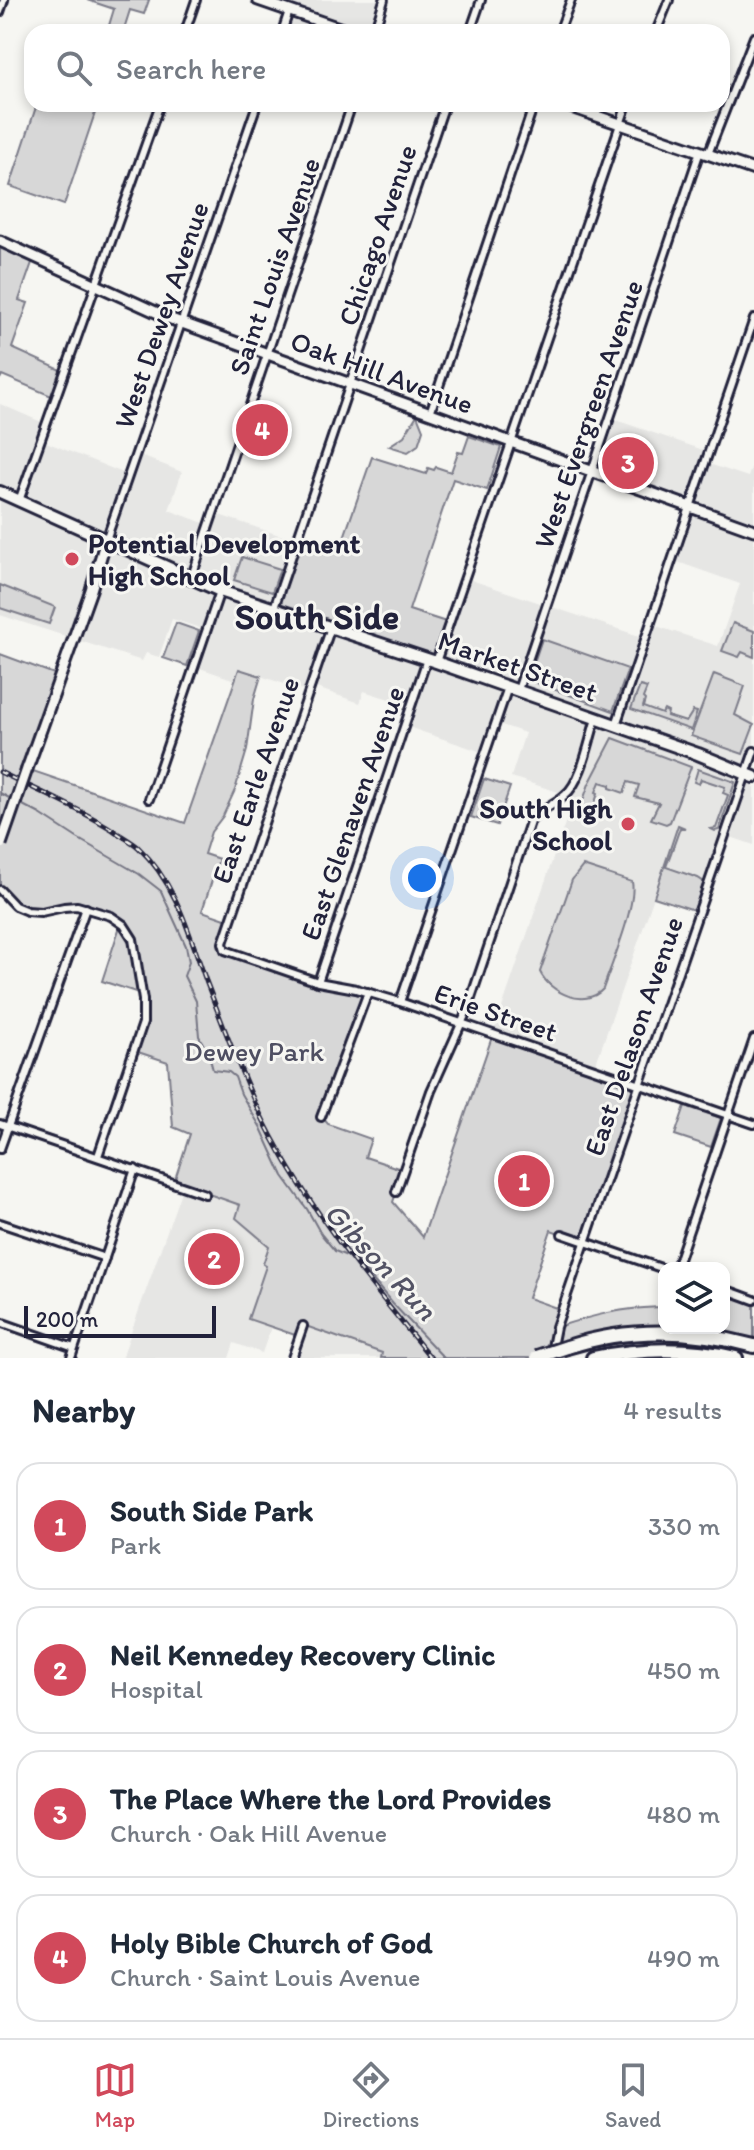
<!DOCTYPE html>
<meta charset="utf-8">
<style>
body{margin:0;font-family:Itim,sans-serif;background:#f6f6f7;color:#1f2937}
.controls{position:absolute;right:24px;bottom:24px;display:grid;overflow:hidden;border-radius:16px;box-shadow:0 4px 12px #0003}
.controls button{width:72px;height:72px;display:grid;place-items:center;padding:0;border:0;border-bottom:2px solid #e0e1e3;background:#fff;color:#1f2937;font:40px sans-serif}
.scale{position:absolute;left:24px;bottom:20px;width:192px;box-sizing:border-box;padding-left:8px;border:4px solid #22223b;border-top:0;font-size:22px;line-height:28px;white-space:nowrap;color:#22223b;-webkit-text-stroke:6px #f6f6f2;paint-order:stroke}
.you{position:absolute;left:422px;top:878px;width:28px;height:28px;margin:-20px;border:6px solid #fff;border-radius:50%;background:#1a73e8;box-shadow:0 0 0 12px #1a73e833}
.badge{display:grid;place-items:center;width:52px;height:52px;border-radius:50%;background:#d1495b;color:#fff;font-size:26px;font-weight:700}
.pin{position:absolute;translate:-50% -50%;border:4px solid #fff;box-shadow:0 2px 8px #0006}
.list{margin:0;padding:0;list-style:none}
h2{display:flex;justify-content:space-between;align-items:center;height:104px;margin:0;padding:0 32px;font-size:34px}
h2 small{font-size:26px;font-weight:400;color:#747a83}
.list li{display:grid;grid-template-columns:52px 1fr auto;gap:24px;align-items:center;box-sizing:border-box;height:128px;margin:0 16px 16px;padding:0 16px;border:2px solid #e0e1e3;border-radius:24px}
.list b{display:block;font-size:30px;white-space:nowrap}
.list p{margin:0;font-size:26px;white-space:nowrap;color:#747a83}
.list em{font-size:26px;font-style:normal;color:#747a83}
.icon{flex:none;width:44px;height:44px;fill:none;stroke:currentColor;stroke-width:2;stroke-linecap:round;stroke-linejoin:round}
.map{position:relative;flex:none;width:754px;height:1358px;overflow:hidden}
.search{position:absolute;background:#fff;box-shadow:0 4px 12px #0003;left:24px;right:24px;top:24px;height:88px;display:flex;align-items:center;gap:20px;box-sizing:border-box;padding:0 28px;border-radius:24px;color:#747a83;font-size:30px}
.sheet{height:680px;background:#fff}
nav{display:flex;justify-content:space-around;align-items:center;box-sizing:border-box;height:112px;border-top:2px solid #e0e1e3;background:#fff;font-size:22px;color:#747a83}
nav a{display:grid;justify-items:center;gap:4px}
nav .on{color:#d1495b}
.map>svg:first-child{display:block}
.built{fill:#e6e6e4}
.green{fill:#d7d7d7;stroke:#7c7c89;stroke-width:2}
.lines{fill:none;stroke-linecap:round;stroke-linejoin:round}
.stream{stroke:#757583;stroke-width:2}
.street-casing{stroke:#22223b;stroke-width:12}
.secondary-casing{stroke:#22223b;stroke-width:15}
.primary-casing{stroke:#22223b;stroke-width:16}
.highway-casing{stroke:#22223b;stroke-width:18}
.street{stroke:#f6f6f2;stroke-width:6}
.secondary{stroke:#f6f6f2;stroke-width:9}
.primary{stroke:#f6f6f2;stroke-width:10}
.highway{stroke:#f6f6f2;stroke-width:12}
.rail-casing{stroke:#22223b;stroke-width:5}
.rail{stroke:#f6f6f2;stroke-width:2;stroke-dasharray:6;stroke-linecap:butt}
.secondary-bridge-casing{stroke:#22223b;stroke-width:15;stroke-linecap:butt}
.highway-bridge-casing{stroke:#22223b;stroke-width:18;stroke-linecap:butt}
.secondary-bridge{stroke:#f6f6f2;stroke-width:9}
.highway-bridge{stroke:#f6f6f2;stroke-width:12}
.poi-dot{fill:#d1495b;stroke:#f6f6f2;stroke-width:3}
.labels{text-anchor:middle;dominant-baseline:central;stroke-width:6;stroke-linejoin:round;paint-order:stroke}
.street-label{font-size:28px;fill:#22223b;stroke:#f6f6f2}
.poi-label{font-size:28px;font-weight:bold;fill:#22223b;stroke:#f6f6f2;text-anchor:start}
.park-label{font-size:28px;fill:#4f4f62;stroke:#f6f6f2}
.water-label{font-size:30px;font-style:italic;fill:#535365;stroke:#f6f6f2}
.district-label{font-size:36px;font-weight:bold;fill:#22223b;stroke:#f6f6f2}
</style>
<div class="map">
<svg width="754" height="1358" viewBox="0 0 754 1358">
<rect width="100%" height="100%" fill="#f6f6f2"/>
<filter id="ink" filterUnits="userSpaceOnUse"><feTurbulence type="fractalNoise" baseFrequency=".0125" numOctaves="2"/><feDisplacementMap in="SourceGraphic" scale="16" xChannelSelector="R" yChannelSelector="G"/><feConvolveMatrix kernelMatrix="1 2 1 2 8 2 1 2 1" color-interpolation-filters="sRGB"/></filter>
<g filter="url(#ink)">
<g class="built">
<path d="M258,0H384L374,32H282L289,11Z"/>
<path d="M0,404L46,424L41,440L128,475L136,454L182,472L169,510L209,525L213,513L297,541L412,600L409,611L449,623L465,578L645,638L650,624L718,646L740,584L672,560L690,507L592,472L610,418L709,452L706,463L748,477L751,468L754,469V845L725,835L698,912L654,897L594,1069L493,1034L574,797L511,777L525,733L496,723L485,753L405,726L411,706L364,691L360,703L311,686L309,692L239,669L235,680L194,666L206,630L172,619L159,657L146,653L142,661L0,615Z"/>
<path d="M183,1186L240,1205L236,1218L269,1246L263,1264L267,1266L248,1319L271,1327L262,1353L234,1343L229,1358H122Z"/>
<path d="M303,1326L383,1353L381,1358H292Z"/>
</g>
<g class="green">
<path d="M87,0H149L144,14L130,10L123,32H107L114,9Z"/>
<path d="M37,104H98L64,205L10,186Z"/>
<path d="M0,241L34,257L19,300L28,303L12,348L65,372L56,398L2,375L0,379Z"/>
<path d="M417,415L423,430L418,445L408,452L389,446L404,436Z"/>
<path d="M469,436L501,447L487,490L453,479L409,610L449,623L436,662L274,608L300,532L341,546L372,457L426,474L428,468L434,470L436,467L451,472L458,452L463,453Z"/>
<path d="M242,557L280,569L272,592L234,580Z"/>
<path d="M0,585L55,607L49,624L0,608Z"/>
<path d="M176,623L199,631L187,666L163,658Z"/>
<path d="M733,623L754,631V657L742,652L739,657L722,651Z"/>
<path d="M542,639L628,669L613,711L528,680Z"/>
<path d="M0,654L60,676L27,769L185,823L239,669L261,676L254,699L247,750L235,790L223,816L211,832L204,854L219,859L202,911L231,921L223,947L318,982L368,992L322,1117L328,1124L371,1139L365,1157L404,1170L393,1202L423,1237L493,1034L639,1085L585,1242L551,1230L528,1298L562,1310L557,1327C594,1315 622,1308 661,1307H664V1328H724V1289L754,1300V1346L714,1337L597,1338L554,1358H381L382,1353L300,1324L295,1335L248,1319L266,1266L263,1264L269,1246L236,1218L240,1205L174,1182L190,1134L173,1127L168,1062L135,1051L139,1037L142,994L102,981L121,923L86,908L48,911L21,909L0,890Z"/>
<path d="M714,674L745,686L735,715L754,725L743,754L691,736Z"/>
<path d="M640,686L647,688L643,698L645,700L643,707L662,714L664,710L668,712L667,716L686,722L693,711L697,712L691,730L631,709Z"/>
<path d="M613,738L691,767L670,822L666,824L651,819L659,803L635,797L639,785L628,782L624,793L610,788V785L600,782L596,792L598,793L591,815L585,812L581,806L589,784Z"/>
<path d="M698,769L735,782L719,830L715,831L711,829L716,828L728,795L723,793L725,787L701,779L699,784L694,782Z"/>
<path d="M484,779L510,787L497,825L471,817Z"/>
<path d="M678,825L685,828H680L666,867L698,878L704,882L694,910L654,897Z"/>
<path d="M583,866L632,882C637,904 611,966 603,989C585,1009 550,993 540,972L572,880Z"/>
<path d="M685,1106L721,1118L711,1147L675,1135Z"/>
</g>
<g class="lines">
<g class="stream">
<path d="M0,793L13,800"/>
<path d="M19,803L40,814L77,838L139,874L161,891L186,946L189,962L184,976L196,1001L199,1036L209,1055L213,1070L229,1072L235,1077L241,1094L261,1128L283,1176L307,1209L321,1234L335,1251L356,1260L393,1304L444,1358"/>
</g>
<defs>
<g id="street">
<path d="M0,12L4,0"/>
<path d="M185,32L196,0"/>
<path d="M282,32L289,11"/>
<path d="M374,32L384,0"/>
<path d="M470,32L481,0"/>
<path d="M559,32L571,0"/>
<path d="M656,32L669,0"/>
<path d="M708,154L754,37"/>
<path d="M430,413L534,104"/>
<path d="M19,501L160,104"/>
<path d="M106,540L257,104"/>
<path d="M191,579L352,104"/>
<path d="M274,608L445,104"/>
<path d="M331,627L223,943L225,950L318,982L356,989L400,1002L754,1124"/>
<path d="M436,662L627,104"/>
<path d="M518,690L700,151"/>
<path d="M616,725L754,319"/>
<path d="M149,799L220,591"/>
<path d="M0,890L15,906L27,911L41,912L64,907L77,906L111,916L124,925L133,939L143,1000V1023L98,1156"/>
<path d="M318,982L427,659"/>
<path d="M400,1002L508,687"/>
<path d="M321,1117L368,992"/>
<path d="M0,1124L205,1194"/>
<path d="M0,1149L86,908"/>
<path d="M396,1192L431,1091L466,1013L530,822C539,809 554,805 565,795C582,781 589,740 596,719"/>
<path d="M0,1223L105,1258"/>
<path d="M562,1234L664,1269"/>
<path d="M676,1268L754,1039"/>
<path d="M724,1289L754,1300"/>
<path d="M0,1322L74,1348"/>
<path d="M71,1358L135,1169"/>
<path d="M292,1358L303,1326"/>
<path d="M554,1358L552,1347L556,1327L754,751"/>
</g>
<g id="secondary">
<path d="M258,0L351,32"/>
<path d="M562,104L754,170"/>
<path d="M0,241L171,319L754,530"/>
<path d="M27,769L91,590L106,540"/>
</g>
<path id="primary" d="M0,492L220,591L436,662L698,754L754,777"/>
<g id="highway">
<path d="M567,1347C628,1327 693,1329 754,1346"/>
<path d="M593,1358C641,1348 688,1347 736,1358"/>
</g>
</defs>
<use href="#street" class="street-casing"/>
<use href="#secondary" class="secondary-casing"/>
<use href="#primary" class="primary-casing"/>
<use href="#highway" class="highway-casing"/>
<use href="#street" class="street"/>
<use href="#secondary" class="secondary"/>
<use href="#primary" class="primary"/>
<use href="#highway" class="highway"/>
<defs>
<path id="rail" d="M0,772C38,791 77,807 113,830C121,836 131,841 138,847C176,883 189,933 206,981C222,1022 237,1064 256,1105C300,1199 365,1278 431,1358"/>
</defs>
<use href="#rail" class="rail-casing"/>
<use href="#rail" class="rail"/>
<defs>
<path id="secondary-bridge" d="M1,844L27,769"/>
<path id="highway-bridge" d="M537,1357L567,1347"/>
</defs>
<use href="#secondary-bridge" class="secondary-bridge-casing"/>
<use href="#highway-bridge" class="highway-bridge-casing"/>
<use href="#secondary-bridge" class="secondary-bridge"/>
<use href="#highway-bridge" class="highway-bridge"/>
</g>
</g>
<g class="poi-dot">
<circle cx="72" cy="559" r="8"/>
<circle cx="628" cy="824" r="8"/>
</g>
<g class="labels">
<g class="street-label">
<text transform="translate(377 235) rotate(-71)">Chicago Avenue</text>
<text transform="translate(274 266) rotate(-71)">Saint Louis Avenue</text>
<text transform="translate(161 315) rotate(-71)">West Dewey Avenue</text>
<text transform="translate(382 372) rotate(20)">Oak Hill Avenue</text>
<text transform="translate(588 414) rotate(-71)">West Evergreen Avenue</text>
<text transform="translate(518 666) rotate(19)">Market Street</text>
<text transform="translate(255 780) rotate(-71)">East Earle Avenue</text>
<text transform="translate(352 813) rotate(-71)">East Glenaven Avenue</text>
<text transform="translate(496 1012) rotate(19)">Erie Street</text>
<text transform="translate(633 1036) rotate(-71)">East Delason Avenue</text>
</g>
<g class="poi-label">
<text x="88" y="543">Potential Development<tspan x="88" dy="32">High School</tspan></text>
<text x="612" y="808" text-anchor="end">South High<tspan x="612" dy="32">School</tspan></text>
</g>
<g class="park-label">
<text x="254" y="1051">Dewey Park</text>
</g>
<g class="water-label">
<text transform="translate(381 1261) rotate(47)">Gibson Run</text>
</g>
<g class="district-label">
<text x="317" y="616">South Side</text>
</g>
</g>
</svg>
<div class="controls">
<button><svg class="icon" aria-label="layers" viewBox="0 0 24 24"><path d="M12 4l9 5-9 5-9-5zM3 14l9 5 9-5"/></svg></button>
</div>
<div class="scale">200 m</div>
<div class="you"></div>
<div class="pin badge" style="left:524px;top:1181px">1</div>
<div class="pin badge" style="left:214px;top:1259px">2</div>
<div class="pin badge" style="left:628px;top:463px">3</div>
<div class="pin badge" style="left:262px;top:430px">4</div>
<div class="search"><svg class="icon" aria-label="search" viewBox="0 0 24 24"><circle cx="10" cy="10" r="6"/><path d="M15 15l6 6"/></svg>Search here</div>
</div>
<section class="sheet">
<h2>Nearby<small>4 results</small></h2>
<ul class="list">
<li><span class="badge">1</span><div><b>South Side Park</b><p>Park</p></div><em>330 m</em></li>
<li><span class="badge">2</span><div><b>Neil Kennedey Recovery Clinic</b><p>Hospital</p></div><em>450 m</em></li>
<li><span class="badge">3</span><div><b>The Place Where the Lord Provides</b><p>Church · Oak Hill Avenue</p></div><em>480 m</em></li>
<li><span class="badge">4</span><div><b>Holy Bible Church of God</b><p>Church · Saint Louis Avenue</p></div><em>490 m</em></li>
</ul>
</section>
<nav>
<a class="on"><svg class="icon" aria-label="map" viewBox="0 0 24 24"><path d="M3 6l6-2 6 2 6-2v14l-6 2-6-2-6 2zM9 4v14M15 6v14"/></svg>Map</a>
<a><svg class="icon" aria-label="directions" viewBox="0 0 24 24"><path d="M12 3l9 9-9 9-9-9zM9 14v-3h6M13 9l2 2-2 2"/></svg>Directions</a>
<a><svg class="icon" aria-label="saved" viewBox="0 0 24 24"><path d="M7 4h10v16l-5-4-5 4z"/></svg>Saved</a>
</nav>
